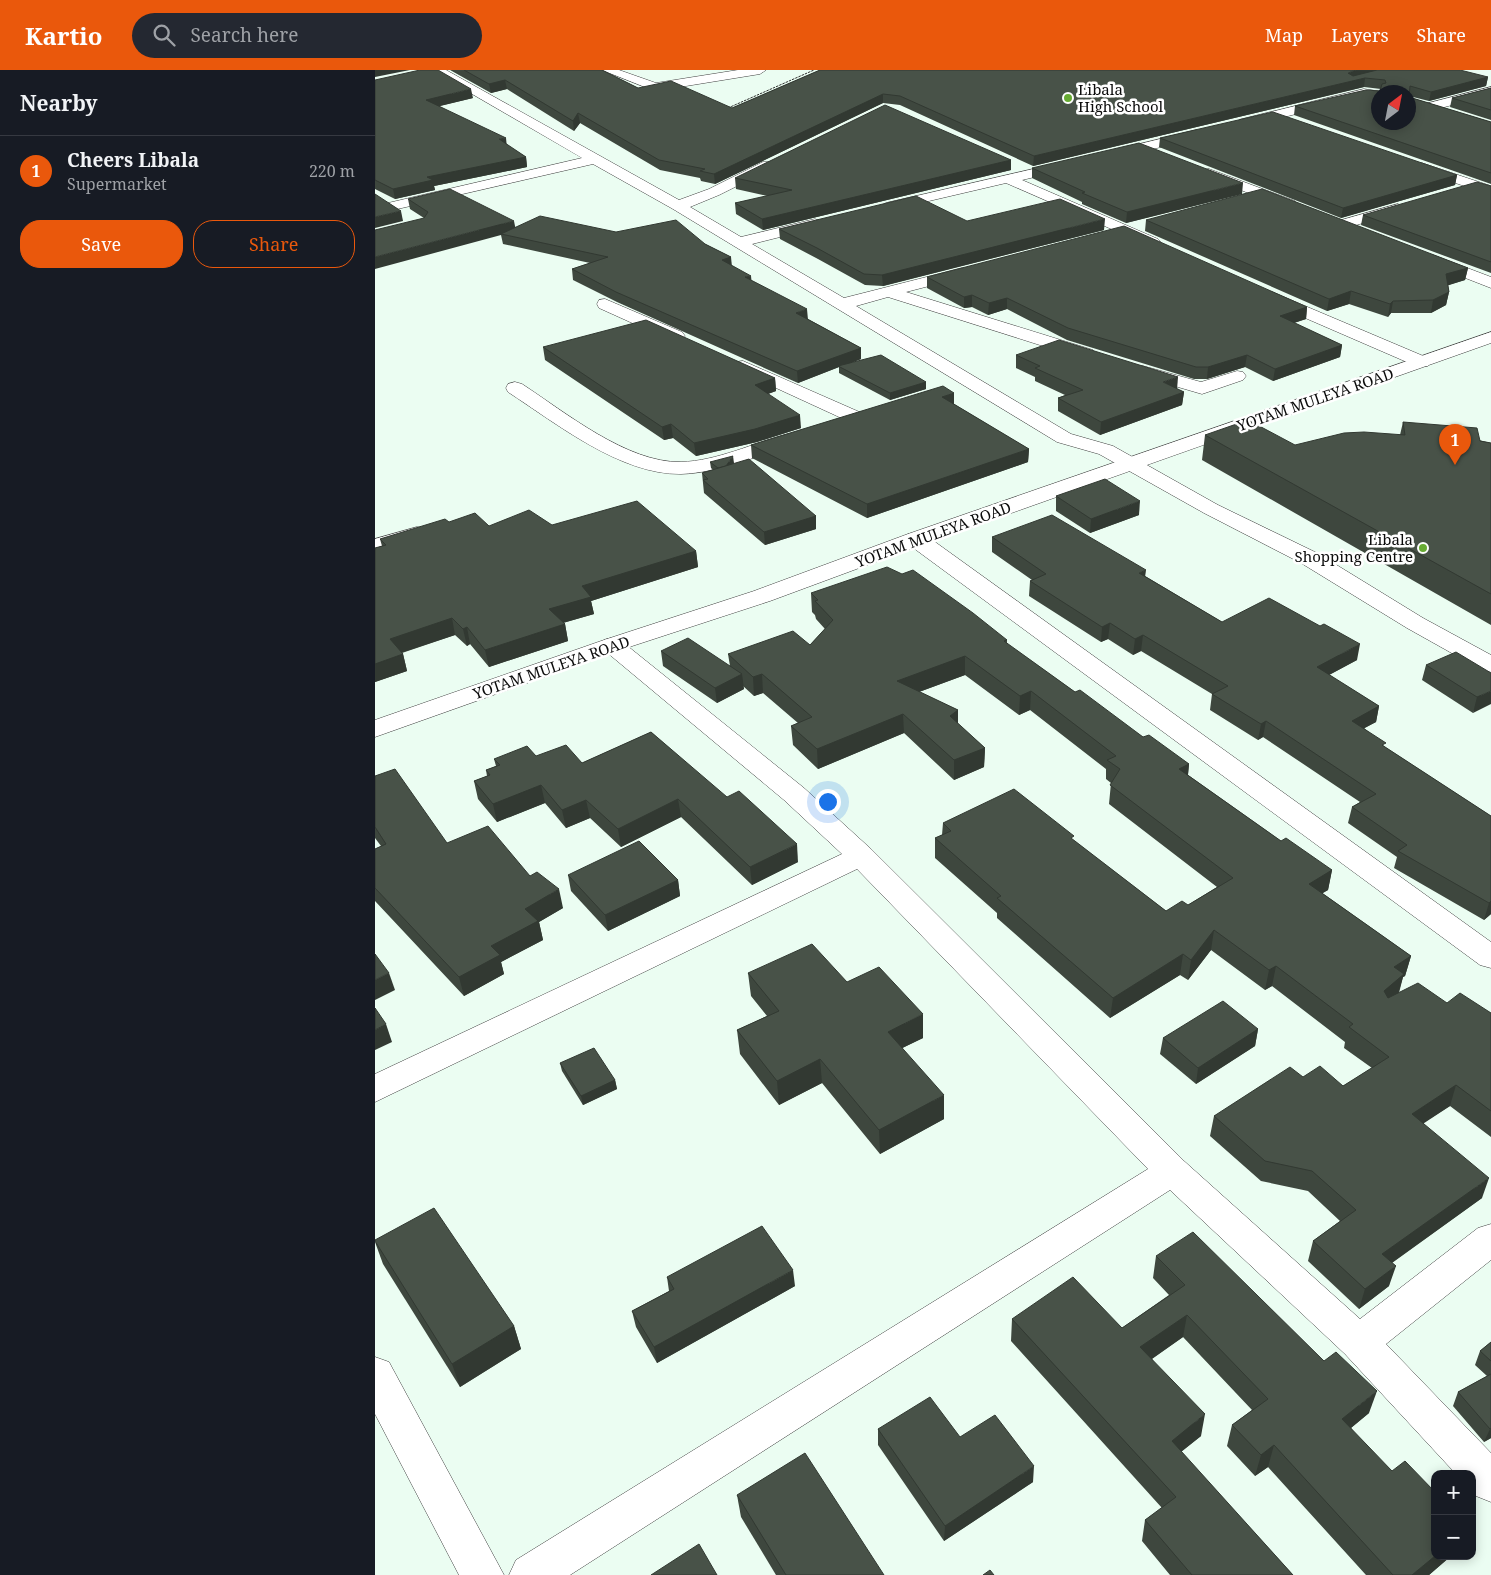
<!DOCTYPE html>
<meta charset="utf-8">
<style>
body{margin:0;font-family:"Noto Serif",serif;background:#242831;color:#f1f3f6}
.controls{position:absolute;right:15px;bottom:15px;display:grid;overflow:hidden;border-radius:10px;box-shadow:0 2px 12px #0003}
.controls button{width:45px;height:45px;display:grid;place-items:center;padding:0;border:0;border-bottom:1px solid #363941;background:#171b24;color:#f1f3f6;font:25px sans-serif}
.compass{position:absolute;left:996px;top:15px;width:45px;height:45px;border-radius:50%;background:#171b24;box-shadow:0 2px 12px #0003;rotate:32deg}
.you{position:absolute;left:452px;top:731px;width:18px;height:18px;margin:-12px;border:4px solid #fff;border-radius:50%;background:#1a73e8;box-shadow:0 0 0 8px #1a73e833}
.badge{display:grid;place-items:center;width:32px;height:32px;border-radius:50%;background:#ea580c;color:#fff;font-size:16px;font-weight:700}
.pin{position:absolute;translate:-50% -41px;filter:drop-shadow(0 1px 2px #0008)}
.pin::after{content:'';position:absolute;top:26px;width:18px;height:15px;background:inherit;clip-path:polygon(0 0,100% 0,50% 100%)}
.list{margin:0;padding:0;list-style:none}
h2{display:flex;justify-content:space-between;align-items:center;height:65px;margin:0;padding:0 20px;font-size:21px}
h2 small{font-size:16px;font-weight:400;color:#9ea1a6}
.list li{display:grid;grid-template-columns:32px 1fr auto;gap:15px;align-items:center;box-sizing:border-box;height:70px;padding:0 20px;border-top:1px solid #363941}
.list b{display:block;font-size:19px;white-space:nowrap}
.list p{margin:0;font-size:16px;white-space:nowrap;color:#9ea1a6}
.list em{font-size:16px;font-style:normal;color:#9ea1a6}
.actions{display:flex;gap:10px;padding:15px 20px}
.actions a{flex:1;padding:11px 0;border:1px solid #ea580c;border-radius:20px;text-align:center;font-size:18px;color:#ea580c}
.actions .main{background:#ea580c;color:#fff}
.icon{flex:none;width:28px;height:28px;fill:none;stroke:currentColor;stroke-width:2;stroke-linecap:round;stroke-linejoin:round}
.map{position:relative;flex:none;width:1116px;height:1505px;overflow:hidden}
header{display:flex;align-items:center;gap:30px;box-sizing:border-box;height:70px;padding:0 25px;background:#ea580c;color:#fff}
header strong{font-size:24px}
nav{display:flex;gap:28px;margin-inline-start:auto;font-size:18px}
.search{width:350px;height:45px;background:#242831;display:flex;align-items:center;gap:12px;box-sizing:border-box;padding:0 18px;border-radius:28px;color:#9ea1a6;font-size:19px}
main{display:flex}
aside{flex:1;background:#171b24}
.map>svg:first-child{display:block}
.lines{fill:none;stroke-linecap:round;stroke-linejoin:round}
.minor-casing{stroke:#3e3e3e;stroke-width:1}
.tertiary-casing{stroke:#3e3e3e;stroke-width:1}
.path{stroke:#2d2d2d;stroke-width:1;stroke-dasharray:2.5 1;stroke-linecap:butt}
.minor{fill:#fff;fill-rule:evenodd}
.tertiary{fill:#fff;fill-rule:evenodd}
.wall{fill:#3e473e}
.shaded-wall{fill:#323932}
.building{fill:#485248;stroke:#323932;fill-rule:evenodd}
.poi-dot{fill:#67ab33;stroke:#fff;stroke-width:2}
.labels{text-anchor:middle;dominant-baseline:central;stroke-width:5;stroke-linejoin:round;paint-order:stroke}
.far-poi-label{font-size:15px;fill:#0b0b0b;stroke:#fff;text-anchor:start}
.far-street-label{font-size:15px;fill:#0b0b0b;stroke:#fff}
</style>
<header>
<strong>Kartio</strong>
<div class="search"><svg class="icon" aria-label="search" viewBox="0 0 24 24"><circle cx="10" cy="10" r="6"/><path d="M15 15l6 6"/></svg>Search here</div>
<nav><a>Map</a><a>Layers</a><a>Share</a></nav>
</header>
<main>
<aside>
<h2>Nearby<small></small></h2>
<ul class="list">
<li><span class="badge">1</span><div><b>Cheers Libala</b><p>Supermarket</p></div><em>220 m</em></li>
</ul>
<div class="actions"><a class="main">Save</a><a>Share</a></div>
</aside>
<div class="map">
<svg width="1116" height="1505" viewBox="0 0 1116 1505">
<rect width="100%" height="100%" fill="#ebfdf2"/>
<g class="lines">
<defs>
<g id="minor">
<path d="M56,0H71L304,130L334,119L388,92H398L400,95L398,98L344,125L315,137L366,167L440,149L445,151L448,154L445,157L377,174L469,228L587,198L593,200L595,203L593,206L531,222L718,280L721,284L718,288H706L513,227L481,236L696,364L738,376L843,435L942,483L1048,548L1116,585V602L1107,600L1032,558L926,493L829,443L724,384L682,372L298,139L218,94L18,140L13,139L11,136L13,133L207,88Z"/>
<path d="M227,0H244L281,13L363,0H391L385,4L280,21Z"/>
<path d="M1116,17V25L1054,41L1048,37L1050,34Z"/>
<path d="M989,19L1009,22H1004V28L989,27L869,57L862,53L864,50Z"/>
<path d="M822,60L829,64L827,67L737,89L730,85L732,82Z"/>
<path d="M693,91L700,95L698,98L647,110L783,169L786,172L783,175H773L631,113L511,141L504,137L511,133Z"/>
<path d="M1047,93L1116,116V125L1042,100L1040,97Z"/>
<path d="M834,99L920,131L922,134L915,138L910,137L829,106L827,103L829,100Z"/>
<path d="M1023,134L1030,138L1028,141L968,159L960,154L963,151Z"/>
<path d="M1058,185L1116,207V218L1052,193L1050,190Z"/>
<path d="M897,222L1053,288L1056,292L1053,296H1041L891,231L889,227L891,223Z"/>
<path d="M230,229L307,262L310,266L307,270H295L224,238L222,234L224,230Z"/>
<path d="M368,291L489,344L492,348L489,352H475L362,300L359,296L362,292Z"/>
<path d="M768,296L826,312L862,301L868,302L871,306L868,310L827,324L762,305L759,301L762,297Z"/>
<path d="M140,312L147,314C190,342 252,393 306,392C342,391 378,373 413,364L420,366L423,370L420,374C384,385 344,403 306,404C246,405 182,354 133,322L131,318L133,314Z"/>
<path d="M42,457L50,458L53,463L50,468L0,483V469Z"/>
<path d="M541,463L549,464L1116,872V898L1105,895L533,474L530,469L533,464Z"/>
<path d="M237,568L245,570L429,718L496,779L809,1091L985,1249L1103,1158L1116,1154V1190L1011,1274L1116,1383V1432L1101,1426L1097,1421V1404H1081L970,1284L795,1120L195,1505H134L141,1490L773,1099L482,799L0,1032V1004L467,784L409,730L229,580L225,575L229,570Z"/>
<path d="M0,1287L14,1292L129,1505H84L0,1344Z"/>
</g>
<path id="tertiary" d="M1116,262V273L549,474L395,531L245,580L0,667V650L229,570L379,521L533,464Z"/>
</defs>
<use href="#minor" class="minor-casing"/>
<use href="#tertiary" class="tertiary-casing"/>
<path class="path" d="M353,38L439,0"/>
<use href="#minor" class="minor"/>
<use href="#tertiary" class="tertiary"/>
</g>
<g class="wall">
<path d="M75,0H227L263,18L357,38L445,0L1113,7L1111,16L1054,31L1034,26V27L1116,52V114L919,45L920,36L1005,21L1006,19L989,17L658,96L525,35L508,33L340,114L326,111L325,108L285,100L205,53L199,61L132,19L116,23Z"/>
<path d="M0,10L98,28L64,36L132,75L151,87L152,97L59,116L60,120L20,129L0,119Z"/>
<path d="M1116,18V50L1075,37L1077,28Z"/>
<path d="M785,68L1082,105L1080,115L966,148L784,77Z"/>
<path d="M636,90V100L388,160L361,144L360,133L393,126L361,119L360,108Z"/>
<path d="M657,98L867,124L751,153L707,134V132L657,108Z"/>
<path d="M1116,116V203L986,155L988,145Z"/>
<path d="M33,129L140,157L241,162L330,174L356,187V195L377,211L433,249L486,278V289L476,293L551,312V319L515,330L464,303V297L423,313L242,232L198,210L197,199L215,193L128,174L126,165L49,148L35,139Z"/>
<path d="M771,150L1093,198L1090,210L1073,215L1074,222L1071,235L1056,243H1016L1013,247L974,234L952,241L770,161Z"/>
<path d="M592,151L729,160L508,216L490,215L443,189L405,169L404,159Z"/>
<path d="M552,207L932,237L931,249L919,253L967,275L965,287L898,311L870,297L832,309H819L692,270L632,239L613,245L597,237L589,238L552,218Z"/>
<path d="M168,277L400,308L401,321L393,324L426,358L382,372L321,386L298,368L289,370L170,290Z"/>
<path d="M641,285L802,319L809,322L807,335L725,365L683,341V328L690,325L660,311V307L641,298Z"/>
<path d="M579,323V334L654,379L653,392L492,448L377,388L376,375Z"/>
<path d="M1028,352L1116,373V555L827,390L830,365L920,375L1025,365Z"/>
<path d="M335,392L359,393L358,394L441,446V459L390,475L329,423L327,403L338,400L336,398Z"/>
<path d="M681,426L764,445L715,463L681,441Z"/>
<path d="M74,452L114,456L177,455L321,481L323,497L216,531L219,544L188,553L190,554L193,571L114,597L95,574L92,576L80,565L27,583L28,584L32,601L0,612V478L7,476L5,469Z"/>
<path d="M617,467L770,506L847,552L982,590L954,605L1004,636L1001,652L989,658L1010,677L1116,746V844L1109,850L1019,798L1022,787L973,753L977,737L985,732L888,667L883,670L835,640L837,624L766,581L758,585L733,569L726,572L654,526L655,511L657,510L617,482Z"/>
<path d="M436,523L632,570V574L700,622L768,667L814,694L813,705L906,771L957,800L953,820L947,823L1036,886L1030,906L1028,907L1024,923L1072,933L1116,943V1067L1075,1036L1048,1053L1107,1128L1017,1193L1014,1216L984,1239L933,1191L938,1171L965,1151L933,1121L886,1111L835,1066L839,1046L928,1007L968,1016L997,998L969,978L970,972L897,916L890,920L836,880L813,910L805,905L735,948L622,848V843L560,788V768L567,765L568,753L698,770L791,841L813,835L842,817L734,734L736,713L731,709V699L655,640L644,645L590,605L544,622L583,640V654L610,678L609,697L579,710L529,663L443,699L418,675L416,656L423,653L388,623L379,626L368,616L369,619L342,633L288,596L286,581L355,596L353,584L435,575L450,559L441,549L440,545L437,542Z"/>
<path d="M1051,595L1116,603L1098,643L1047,610Z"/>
<path d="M276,662L423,792L377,815L306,747L246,777L215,748L191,758L170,733L122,752L103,729L99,711L112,706L111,700L121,696L119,689L161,686L207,693Z"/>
<path d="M0,706L72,773L155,806L188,838L164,852L168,870L126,892L129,904L89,926L0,831V779L6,776L0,768Z"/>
<path d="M193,805L303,810L305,826L233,861L196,821Z"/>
<path d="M373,903L472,912L548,968L527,978L569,1049L505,1084L447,1013L404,1035L365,984L362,960L392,946L376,926Z"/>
<path d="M883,959L880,976L821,1014L785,984L788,968Z"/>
<path d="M185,993L240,1010L242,1019L208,1035L187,1001Z"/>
<path d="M0,1172L139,1256L146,1279L85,1317L8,1194Z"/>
<path d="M781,1186L994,1343L976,1358L1060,1486H1076L1054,1505H991L893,1397L880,1406L852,1376L857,1355L877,1340L808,1267L777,1289L826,1366L806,1382L918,1505H795L767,1471L770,1450L787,1438L636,1271L637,1249L747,1258L794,1225L778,1208Z"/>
<path d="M292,1207L420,1216L282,1293L261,1257L257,1241L294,1221Z"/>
<path d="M1116,1272V1368L1109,1372L1078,1336L1083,1322L1112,1306L1100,1295L1105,1281Z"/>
<path d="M503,1359L585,1367L658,1412L569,1471L503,1375Z"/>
<path d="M362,1425L509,1505H401L366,1447Z"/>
</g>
<g class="shaded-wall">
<path d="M0,0H35L0,7Z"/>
<path d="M981,0H1010L971,11L973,3Z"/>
<path d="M1113,7L1111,16L1054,31L1056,22Z"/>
<path d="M990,8L989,17L658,96L659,86Z"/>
<path d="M130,10L132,19L116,23L114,14Z"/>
<path d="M96,19L98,28L53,39L51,30Z"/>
<path d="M508,24V33L340,114L339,104Z"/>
<path d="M203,43L205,53L199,61L198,51Z"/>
<path d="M131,68L132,78L124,69Z"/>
<path d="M151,87L152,97L59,116L60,120L20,129L18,119L52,107Z"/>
<path d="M636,90V100L388,160L387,149Z"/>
<path d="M1082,105L1080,115L966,148L968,138Z"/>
<path d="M868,113L867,124L751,153L752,142Z"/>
<path d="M26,141L28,151L0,158V147Z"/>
<path d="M730,149L729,160L508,216L507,205Z"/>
<path d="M139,151L141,161L126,164V165L0,199V187Z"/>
<path d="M356,187L357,197L347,190Z"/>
<path d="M1093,198L1090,210L1068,217L1071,204Z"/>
<path d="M376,206L377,216L370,207Z"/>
<path d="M976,221L974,234L952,241L954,229Z"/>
<path d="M1074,222L1071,235L1056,243L1058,230Z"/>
<path d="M597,225V237L589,238V227Z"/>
<path d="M632,228V239L613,245L614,233Z"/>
<path d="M1018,231L1016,243L1013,247L1015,234Z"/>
<path d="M932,237L931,249L903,258L905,246Z"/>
<path d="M432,239L433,250L421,243Z"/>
<path d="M967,275L965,287L898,311L900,299Z"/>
<path d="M486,278V289L465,297L463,296L464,297L423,313L422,301Z"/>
<path d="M872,285L870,297L832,309L833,297Z"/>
<path d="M803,307L802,320L788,312Z"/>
<path d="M400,308L401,321L381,328L380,315Z"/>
<path d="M551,312V319L515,330V323Z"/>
<path d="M809,322L807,335L725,365L726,352Z"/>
<path d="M579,323V336L567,327Z"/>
<path d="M425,345L426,358L382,372L321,386L319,373Z"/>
<path d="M296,354L298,368L289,370L287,357Z"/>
<path d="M654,379L653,392L492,448V434Z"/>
<path d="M358,386L359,393L348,409L347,402Z"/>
<path d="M765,431L764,445L715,463L716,449Z"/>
<path d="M441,446V459L390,475L389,462Z"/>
<path d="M321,481L323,497L216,531L219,544L177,556L174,539L207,516Z"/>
<path d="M771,500L769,515L764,503Z"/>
<path d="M77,548L80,565L19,585L15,569Z"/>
<path d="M735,553L733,569L726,572L727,557Z"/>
<path d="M190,554L193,571L114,597L110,580Z"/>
<path d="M92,557L95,574L92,576L88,559Z"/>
<path d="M768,565L766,581L758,585L760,569Z"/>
<path d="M985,574L982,590L939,613L942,597Z"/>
<path d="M28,584L32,601L0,612V594Z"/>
<path d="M590,586V605L522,630V611Z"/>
<path d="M367,604L369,619L342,633L340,618Z"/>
<path d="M387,604L388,623L379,626L378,607Z"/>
<path d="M656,621L655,640L644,645L645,626Z"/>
<path d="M1116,621V634L1098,643L1102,627Z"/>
<path d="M1004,636L1001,652L973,667L977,651Z"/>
<path d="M583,640V660L575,646Z"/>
<path d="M528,644L529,663L443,699L442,679Z"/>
<path d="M891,651L888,667L883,670L886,654Z"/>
<path d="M610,678L609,697L579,710V690Z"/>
<path d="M814,694L812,713L804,699Z"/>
<path d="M166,715L170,733L122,752L118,734Z"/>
<path d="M303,729L306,747L246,777L243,759Z"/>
<path d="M211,730L215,748L191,758L187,740Z"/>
<path d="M422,774L423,792L377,815L375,797Z"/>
<path d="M957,800L953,820L930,834L934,814Z"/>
<path d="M303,810L305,826L233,861L230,845Z"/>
<path d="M184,819L188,838L164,852L168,870L126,892L129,904L89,926L84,907L150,839Z"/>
<path d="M1116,831V844L1109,850L1114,833Z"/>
<path d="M839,860L836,880L813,910L816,890Z"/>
<path d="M808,884L805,905L735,948L738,928Z"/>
<path d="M1036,886L1030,906L1028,907L1023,924L1003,941L1009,921L1019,897Z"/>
<path d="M901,896L897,916L890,920L894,900Z"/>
<path d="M14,903L20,920L0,930V910Z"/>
<path d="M548,944V968L513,985V962Z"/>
<path d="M11,954L17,972L0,980V960Z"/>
<path d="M883,959L880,976L821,1014L823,998Z"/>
<path d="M445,989L447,1013L404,1035L402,1011Z"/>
<path d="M240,1010L242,1019L208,1035L206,1026Z"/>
<path d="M1081,1015L1075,1036L1031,1065L1037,1044Z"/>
<path d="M569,1025V1049L505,1084L504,1060Z"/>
<path d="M1114,1108L1107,1128L1001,1204L1007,1184Z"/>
<path d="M1021,1196L1014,1216L984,1239L990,1219Z"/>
<path d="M418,1200L420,1216L282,1293L279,1277Z"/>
<path d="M812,1245L808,1267L762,1299L765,1277Z"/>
<path d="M139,1256L146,1279L85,1317L77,1294Z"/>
<path d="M1002,1321L994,1343L960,1371L967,1349Z"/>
<path d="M830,1344L826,1366L793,1392L797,1371Z"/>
<path d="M1116,1358V1368L1109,1372L1115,1359Z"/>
<path d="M899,1375L893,1397L880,1406L886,1385Z"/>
<path d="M659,1396L658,1412L569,1471L570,1456Z"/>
<path d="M1060,1486H1076L1054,1505H1037Z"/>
</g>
<g class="building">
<path d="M45,0H63L96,19L51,30L131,68L124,69L151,87L52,107L58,110L18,119L0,110V10Z"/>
<path d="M89,0H227L263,18L296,11L357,38L445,0H981L973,3L978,6L1002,0H1085L1113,7L1056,22L1035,16L1034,27L1116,52V103L920,36L991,20L1005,21L1007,14L1011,13L1010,10L990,8L659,86L525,26L508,24L339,104L325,101L330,99L284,90L203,43L198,51L130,10L114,14ZM1004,22H1034V52H1004Z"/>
<path d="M1116,18V40L1077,28Z"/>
<path d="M510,35L636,90L387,149L360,133L417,120L360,108Z"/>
<path d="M898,42L1082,105L968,138L785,68Z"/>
<path d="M764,73L868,113L752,142L707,123L710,122L657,98Z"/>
<path d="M1102,112L1116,116V192L988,145Z"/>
<path d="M75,119L139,151L0,187V160L49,148L53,142L33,129Z"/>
<path d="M887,119L1093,198L1071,204L1074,222L1058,230L1018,231L1015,234L976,221L954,229L771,150Z"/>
<path d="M0,124L26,141L0,147Z"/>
<path d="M541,126L592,151L685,129L730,149L507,205L489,204L442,178L404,159Z"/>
<path d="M165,146L241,162L301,150L330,174L356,187L347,190L376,206L370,207L432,239L421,243L486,278L422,301L241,222L197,199L233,187L126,164Z"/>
<path d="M749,156L932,237L905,246L967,275L900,299L872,285L833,297H821L693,258L632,228L614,233L597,225L589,227L552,207Z"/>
<path d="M271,250L400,308L380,315L425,345L380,359L319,373L296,354L287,357L168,277Z"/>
<path d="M684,270L803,307L788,312L809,322L726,352L683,328L708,320L660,298L665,296L641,285Z"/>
<path d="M506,285L551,312L515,323L463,296Z"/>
<path d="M568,316L579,323L567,327L654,379L492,434L376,375Z"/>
<path d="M873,350L920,375L969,363L989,362L1030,365L1028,352L1102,358L1105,371L1116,373V524L830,365Z"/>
<path d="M358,386L351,396L343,398L335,392Z"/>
<path d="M374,389L441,446L389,462L328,410L333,409L327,403Z"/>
<path d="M730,409L765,431L716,449L681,426Z"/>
<path d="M262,431L321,481L207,516L216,527L174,539L190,554L110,580L92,557L88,559L77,548L15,569L28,584L0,594V478L11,475L5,469L70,449L74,452L100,443L114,456L154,440L177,455Z"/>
<path d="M677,445L771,500L764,503L847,552L894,528L945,556L949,554L985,574L942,597L1004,636L977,651L1011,673L1007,675L1116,746V831L1114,833L1023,781L1032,775L977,737L1001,724L891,651L886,654L837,624L853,616L768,565L760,569L735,553L727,557L655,511L671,504L617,467Z"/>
<path d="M512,497L527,504L538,500L598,543L632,570L629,571L700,622L705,620L768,667L774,665L814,694L804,699L906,771L911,768L957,800L934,814L1036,886L1019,897L1029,904L1009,921L1013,928L1043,913L1072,933L1085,923L1116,943V1041L1081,1015L1037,1044L1114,1108L1007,1184L1021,1196L990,1219L938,1171L981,1140L937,1101L890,1091L839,1046L915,997L928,1007L945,996L968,1016L1014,987L974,957L978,954L901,896L894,900L839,860L816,890L808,884L738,928L622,828L626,826L560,768L576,761L568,753L639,719L699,766L696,768L791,841L807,831L813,835L858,808L735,715L745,699L732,690L741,686L656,621L645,626L590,586L522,611L583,640L575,646L610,678L579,690L528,644L442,679L416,656L437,647L387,604L378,607L353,584L418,561L435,575L458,550L440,531L443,530L436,523Z"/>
<path d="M313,568L367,604L340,618L286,581Z"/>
<path d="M1081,582L1116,603V621L1102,627L1051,595Z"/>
<path d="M276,662L352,727L364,721L422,774L375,797L303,729L243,759L211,730L187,740L166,715L118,734L99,711L115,705L111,700L125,695L119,689L152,676L161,686L191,675L207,693Z"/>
<path d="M20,699L72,773L113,756L155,806L162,802L184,819L150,839L163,851L116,876L125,885L84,907L0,818V779L11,774L0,757V706Z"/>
<path d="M264,771L303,810L230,845L193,805Z"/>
<path d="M437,874L472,912L504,897L548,944L513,962L569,1025L504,1060L445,989L402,1011L362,960L404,941L373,903Z"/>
<path d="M0,884L14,903L0,910Z"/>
<path d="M848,931L883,959L823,998L788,968Z"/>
<path d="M0,938L11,954L0,960Z"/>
<path d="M219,978L240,1010L206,1026L185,993Z"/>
<path d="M59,1138L139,1256L77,1294L0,1171V1170Z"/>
<path d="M387,1156L418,1200L279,1277L257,1241L299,1219L292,1207Z"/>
<path d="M818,1162L949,1291L961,1282L1002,1321L967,1349L1017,1401L1030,1391L1060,1422V1486L1037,1505H1018L899,1375L886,1385L857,1355L893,1329L812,1245L765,1277L830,1344L797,1371L918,1505H817L770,1450L801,1427L637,1249L698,1207L747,1258L810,1215L781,1186Z"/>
<path d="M1116,1272V1291L1105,1281Z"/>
<path d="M1116,1304V1358L1115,1359L1083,1322Z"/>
<path d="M555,1327L585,1367L620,1345L659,1396L570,1456L503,1359Z"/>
<path d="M430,1383L509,1505H411L362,1425Z"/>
<path d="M324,1474L342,1505H276Z"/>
<path d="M615,1500L619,1505H608Z"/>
</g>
<g class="poi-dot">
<circle cx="693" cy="28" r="5"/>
<circle cx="1048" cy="478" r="5"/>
</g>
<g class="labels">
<g class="far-poi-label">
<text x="703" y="19">Libala<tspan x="703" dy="17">High School</tspan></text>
<text x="1038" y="469" text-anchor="end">Libala<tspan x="1038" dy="17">Shopping Centre</tspan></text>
</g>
<g class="far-street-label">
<text transform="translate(940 329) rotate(-19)">YOTAM MULEYA ROAD</text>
<text transform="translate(558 464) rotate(-20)">YOTAM MULEYA ROAD</text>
<text transform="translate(176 597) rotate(-19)">YOTAM MULEYA ROAD</text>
</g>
</g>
</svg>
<div class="controls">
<button>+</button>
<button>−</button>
</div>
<svg class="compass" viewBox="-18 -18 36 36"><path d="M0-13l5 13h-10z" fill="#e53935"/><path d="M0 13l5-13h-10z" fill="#9ea1a6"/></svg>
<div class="you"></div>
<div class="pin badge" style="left:1080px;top:395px">1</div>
</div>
</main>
